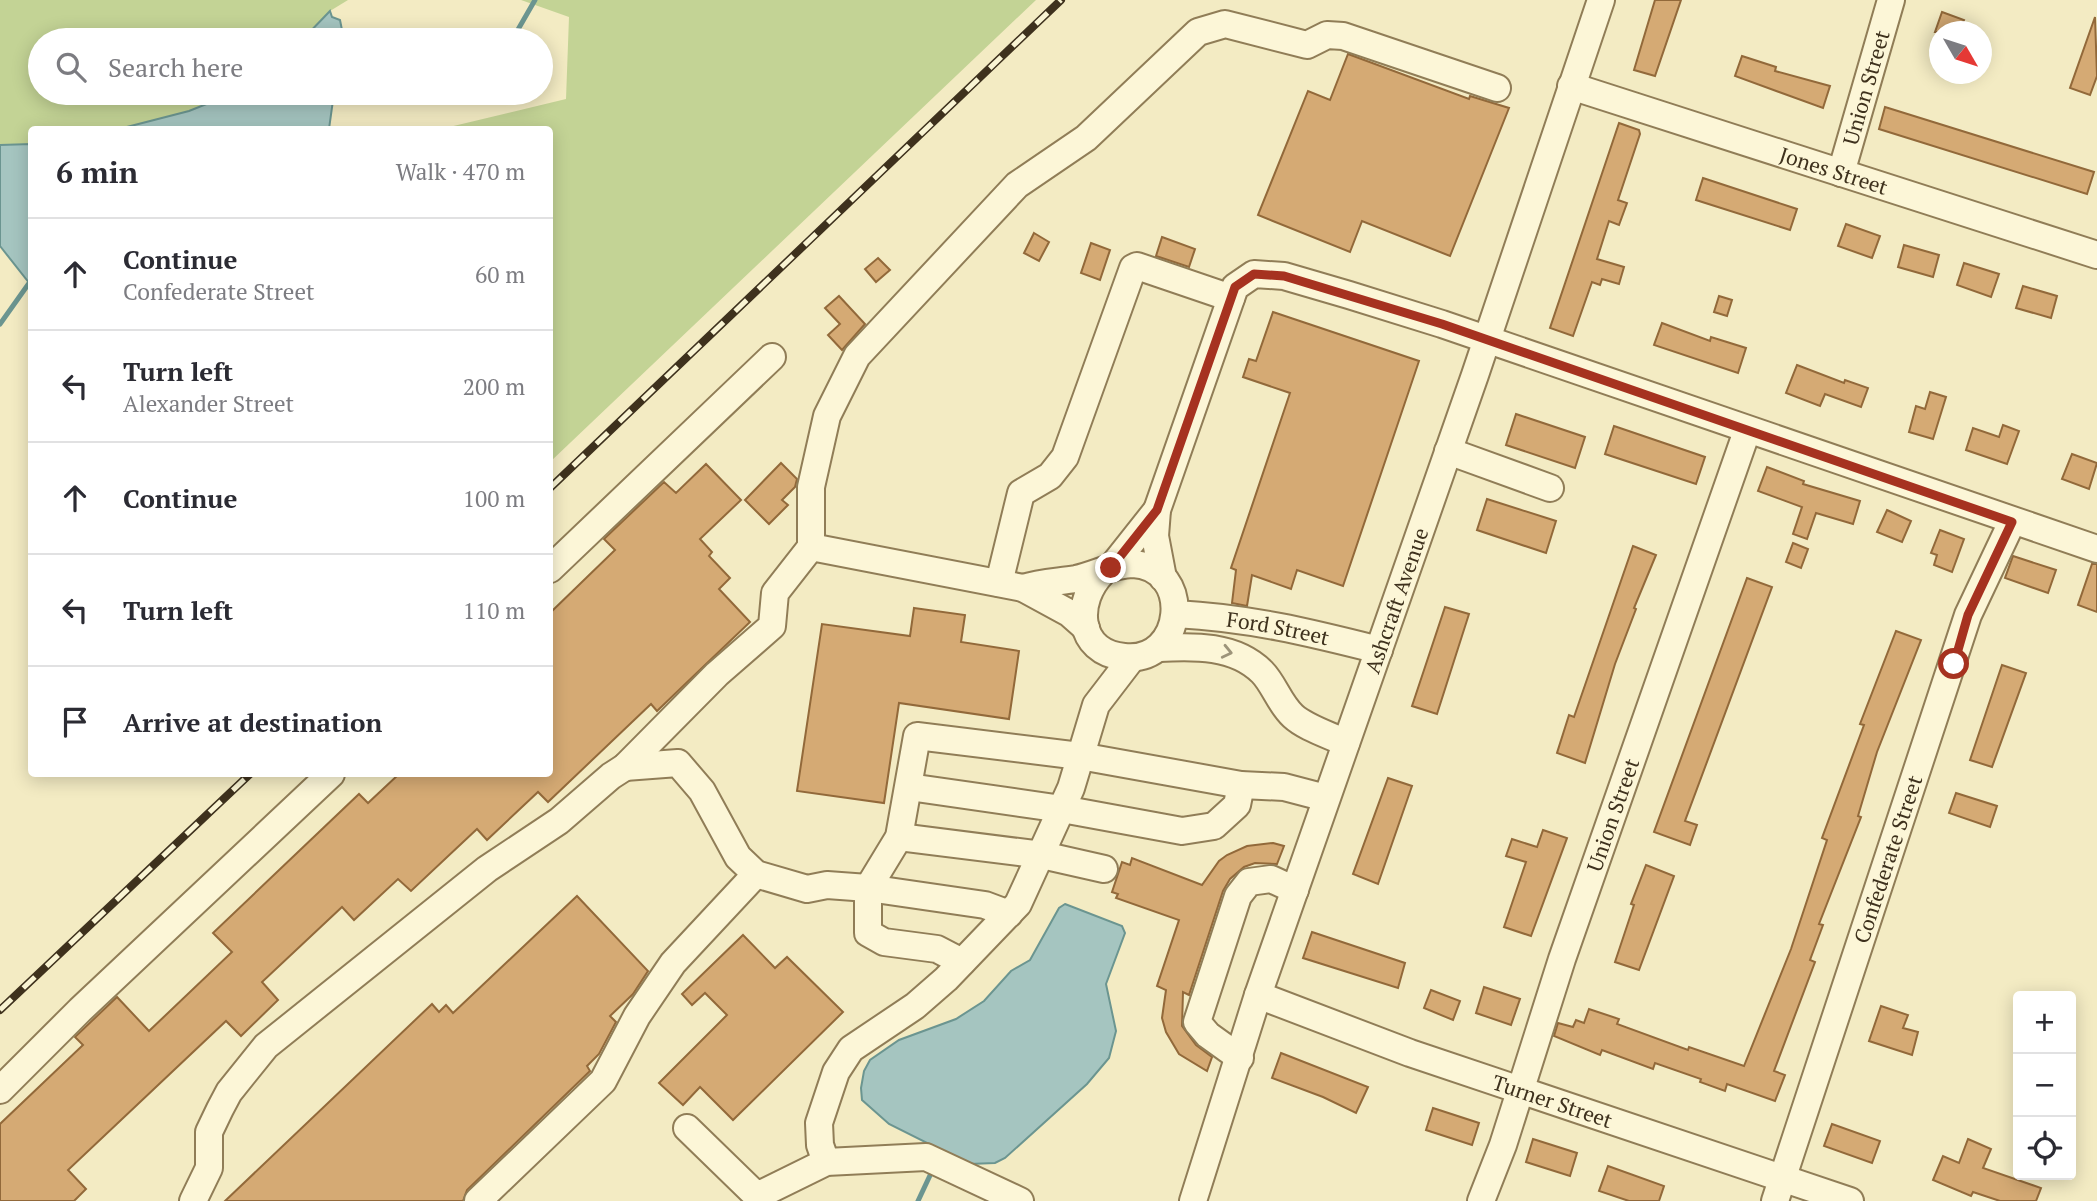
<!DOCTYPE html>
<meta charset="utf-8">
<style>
body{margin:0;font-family:"PT Serif",serif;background:#f2f2f3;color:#2b2b33}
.controls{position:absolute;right:21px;bottom:21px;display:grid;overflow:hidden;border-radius:7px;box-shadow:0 4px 18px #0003}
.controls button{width:63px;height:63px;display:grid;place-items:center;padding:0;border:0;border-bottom:2px solid #e1e1e2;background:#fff;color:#2b2b33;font:35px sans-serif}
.compass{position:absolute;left:1929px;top:21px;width:63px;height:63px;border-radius:50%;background:#fff;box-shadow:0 4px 18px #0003;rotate:129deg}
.stop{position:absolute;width:21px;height:21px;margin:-16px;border:5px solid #a63220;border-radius:50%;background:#fff}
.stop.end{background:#a63220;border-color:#fff;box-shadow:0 2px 7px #0008}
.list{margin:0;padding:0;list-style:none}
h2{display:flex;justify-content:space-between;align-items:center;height:91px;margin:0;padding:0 28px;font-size:30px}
h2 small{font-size:23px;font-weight:400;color:#7c7c81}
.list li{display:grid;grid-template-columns:46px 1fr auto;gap:21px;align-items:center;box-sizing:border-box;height:112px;padding:0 28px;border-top:2px solid #e1e1e2}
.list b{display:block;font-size:26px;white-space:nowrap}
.list p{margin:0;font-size:23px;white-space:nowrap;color:#7c7c81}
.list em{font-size:23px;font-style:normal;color:#7c7c81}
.icon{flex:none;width:38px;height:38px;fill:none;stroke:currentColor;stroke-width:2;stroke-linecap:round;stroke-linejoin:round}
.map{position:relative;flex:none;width:2097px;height:1201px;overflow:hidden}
.search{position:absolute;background:#fff;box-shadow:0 4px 18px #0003;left:28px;top:28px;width:525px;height:77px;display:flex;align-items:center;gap:18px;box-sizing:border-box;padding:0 24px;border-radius:38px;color:#7c7c81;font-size:26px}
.panel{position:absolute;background:#fff;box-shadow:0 4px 18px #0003;left:28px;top:126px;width:525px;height:651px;border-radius:7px}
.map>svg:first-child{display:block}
.green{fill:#c3d395}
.water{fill:#a5c5c0;stroke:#6b9590;stroke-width:2}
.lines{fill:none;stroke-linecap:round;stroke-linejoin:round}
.stream{stroke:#6b9590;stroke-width:5}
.building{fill:#d5aa74;stroke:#92693a;stroke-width:2}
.minor-casing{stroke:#907d57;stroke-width:30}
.minor{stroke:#fcf6d7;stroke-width:26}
.rail-casing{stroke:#3e311d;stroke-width:8}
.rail{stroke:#f9f4d3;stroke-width:5;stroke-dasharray:16;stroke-linecap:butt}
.oneway{stroke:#9d947a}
.route{stroke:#a63220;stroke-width:9}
.labels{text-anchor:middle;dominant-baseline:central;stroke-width:5;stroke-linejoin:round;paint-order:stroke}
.street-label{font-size:21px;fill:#3e311d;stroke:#f9f4d3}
</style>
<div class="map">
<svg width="2097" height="1201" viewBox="0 0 2097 1201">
<rect width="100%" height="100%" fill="#f3ebc3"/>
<g class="green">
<path d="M0,0H348L330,11L302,40H40V93H234L189,111L119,129L32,130L31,144L0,145Z"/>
<path d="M521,0H1036L550,462V130L441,129L566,99L569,17Z"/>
</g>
<g class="water">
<path d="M330,11L332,17L340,20L344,40H302Z"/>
<path d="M234,93H334L329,129H119L189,111Z"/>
<path d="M31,144L32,283L30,284L0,246V145Z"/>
<path d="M1065,904L1122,926L1125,933L1106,984L1116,1031L1109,1058L1087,1084L1005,1158L995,1163L969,1164L889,1124L862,1100L861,1088L864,1071L870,1060L899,1040L956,1019L984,1001L1011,971L1030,960L1059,908Z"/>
</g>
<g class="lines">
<g class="stream">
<path d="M505,40L516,33L535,0"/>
<path d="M0,324L32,279"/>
<path d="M918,1201L933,1169"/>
</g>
</g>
<g class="building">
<path d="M1655,0H1681L1655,76L1634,70Z"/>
<path d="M1942,12L1964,20L1959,32H1935Z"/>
<path d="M2095,17L2097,76L2090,95L2070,88Z"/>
<path d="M1348,54L1469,99L1470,96L1509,108L1450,256L1362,221L1350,252L1258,215L1308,91L1330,100Z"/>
<path d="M1742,56L1776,67L1775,71L1830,86L1823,108L1735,76Z"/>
<path d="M1885,107L2094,172L2087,194L1879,129Z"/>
<path d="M1619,123L1639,130L1640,134L1618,200L1627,203L1619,225L1609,221L1597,259L1624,267L1619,284L1602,279L1600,285L1592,282L1573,336L1550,328Z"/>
<path d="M1703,178L1797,209L1790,230L1696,200Z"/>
<path d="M1846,224L1880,236L1872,258L1838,246Z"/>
<path d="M1034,233L1049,242L1039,261L1024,253Z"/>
<path d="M1162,237L1195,249L1189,267L1156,256Z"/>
<path d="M1091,243L1110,250L1100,280L1081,273Z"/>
<path d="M1904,245L1939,255L1933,277L1898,267Z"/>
<path d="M878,258L890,270L876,282L865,269Z"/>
<path d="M1964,263L1999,274L1991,297L1957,285Z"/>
<path d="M2023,286L2057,296L2051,318L2016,308Z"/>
<path d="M839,296L865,324L842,350L828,335L840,324L825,308Z"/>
<path d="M1719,296L1732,300L1727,316L1714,312Z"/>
<path d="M1273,312L1419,361L1343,586L1297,570L1291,589L1252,575L1247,606L1232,603L1236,570L1231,568L1290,393L1243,377L1249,359L1256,361Z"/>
<path d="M1662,323L1710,341L1711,337L1746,348L1738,373L1654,345Z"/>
<path d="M1797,365L1844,383L1845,380L1868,388L1861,407L1825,394L1820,406L1786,393Z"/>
<path d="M1930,392L1946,397L1933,439L1909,432L1916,406L1925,409Z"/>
<path d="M1516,414L1585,437L1575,468L1506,445Z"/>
<path d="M2003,425L2019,431L2007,464L1966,450L1973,428L1999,437Z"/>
<path d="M1614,426L1705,457L1696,484L1605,454Z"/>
<path d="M2072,454L2097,463L2089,489L2062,479Z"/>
<path d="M781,463L797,479L795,487L782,500L788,505L769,524L745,500Z"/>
<path d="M706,464L741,500L700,539L712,552L709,556L730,578L719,589L750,622L657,711L651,704L548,802L538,792L487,840L477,829L411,891L398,879L354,920L342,907L262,982L278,1000L241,1036L226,1021L68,1170L86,1189L74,1201H0V1124L83,1045L75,1037L117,997L149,1031L232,952L213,933L359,794L368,803L399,774H550V613L615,550L604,539L664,482L676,493Z"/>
<path d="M1767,467L1804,481L1803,484L1860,501L1853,524L1816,513L1807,539L1793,534L1802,507L1758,491Z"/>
<path d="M1487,499L1556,521L1546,553L1477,530Z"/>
<path d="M1887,510L1911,521L1902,542L1877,532Z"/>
<path d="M1940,530L1964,539L1952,572L1934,565L1937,555L1931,553Z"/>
<path d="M1793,543L1808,549L1801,568L1786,562Z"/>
<path d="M1633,546L1656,555L1634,608L1636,609L1615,664L1585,763L1557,753L1569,715L1574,717Z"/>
<path d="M2013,556L2056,570L2048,593L2005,578Z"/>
<path d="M2092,564H2097V612L2078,605Z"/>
<path d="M1747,578L1772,587L1685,821L1697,825L1690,845L1654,832Z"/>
<path d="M1445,607L1469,614L1437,714L1412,706Z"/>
<path d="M914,608L965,615L961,642L1019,651L1009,719L899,703L884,803L797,791L822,624L910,636Z"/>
<path d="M1896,631L1921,640L1877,752L1858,816L1861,817L1819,924L1823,925L1810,960L1815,962L1774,1071L1785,1075L1775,1101L1727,1084L1725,1091L1700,1082L1701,1079L1655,1063L1653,1069L1602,1050L1600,1055L1554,1036L1558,1023L1573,1027L1576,1020L1584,1023L1589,1009L1619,1019L1617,1024L1688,1050L1689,1047L1744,1066L1791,949L1827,840L1822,838L1864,725L1860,724Z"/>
<path d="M2002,665L2026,673L1992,767L1970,760Z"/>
<path d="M1388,778L1412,786L1378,884L1353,874Z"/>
<path d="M1956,793L1997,806L1990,827L1949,813Z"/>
<path d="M1543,830L1567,838L1531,936L1504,927L1526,862L1506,856L1512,839L1537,847Z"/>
<path d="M1273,843L1284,846L1277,864L1255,863L1244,867L1230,879L1223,891L1189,995L1183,992L1182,1026L1196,1045L1212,1057L1207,1071L1179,1054L1166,1032L1162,1018L1166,990L1157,986L1179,920L1116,898L1118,894L1112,892L1122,862L1130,865L1132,858L1202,885L1219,861L1227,855L1247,846Z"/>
<path d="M1646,865L1674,876L1639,970L1615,962L1634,905L1631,904Z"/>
<path d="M577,896L648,971L633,994L610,1016L616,1022L599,1054L587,1066L590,1071L467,1190L463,1201H225L432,1004L439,1012L446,1005L453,1013Z"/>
<path d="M1312,932L1405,963L1398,988L1303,958Z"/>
<path d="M743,935L775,968L787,957L843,1012L733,1120L700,1087L683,1105L659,1083L727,1015L705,993L692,1005L682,994Z"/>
<path d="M1484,987L1520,999L1511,1025L1476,1013Z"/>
<path d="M1431,990L1460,1001L1453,1020L1424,1008Z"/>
<path d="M1881,1006L1908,1015L1903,1028L1918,1032L1912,1055L1869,1041Z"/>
<path d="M1281,1053L1368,1087L1356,1113L1323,1097L1272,1078Z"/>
<path d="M1433,1108L1479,1123L1472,1145L1426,1130Z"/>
<path d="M1832,1124L1880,1141L1872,1163L1824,1146Z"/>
<path d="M1533,1139L1577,1153L1570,1176L1526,1162Z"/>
<path d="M1968,1139L1991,1149L1983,1168L2041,1188L2036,1201H2000L1973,1192L1971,1196L1933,1180L1943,1156L1959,1163Z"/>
<path d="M1608,1166L1664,1186L1659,1201H1629L1599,1191Z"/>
</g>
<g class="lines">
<defs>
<g id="minor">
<path id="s1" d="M1571,86L2097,255"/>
<path id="s2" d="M1841,173L1891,0"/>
<path d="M1448,451L1550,488"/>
<path d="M811,547L1023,588L1069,613L1086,628"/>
<path d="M1111,568L1157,510"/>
<path d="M550,569L772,357"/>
<path d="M1163,578L1155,536L1157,510L1235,287L1254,274L1284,276L1349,295L1442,324L2097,549"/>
<path d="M999,583L1021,493L1050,476L1065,457L1133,268L1137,266L1231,298"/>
<path d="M1023,588C1041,582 1058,582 1076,579C1095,575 1114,564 1133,564C1194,567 1185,664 1124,657C1076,652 1074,601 1103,572"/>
<path id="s3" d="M1176,614C1250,618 1308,632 1379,650"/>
<path d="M1159,648C1194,646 1235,645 1262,672C1274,684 1279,703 1293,716C1306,728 1330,735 1346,743"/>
<path d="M625,767L678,763L702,791L738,857L756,874L807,889L827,885L868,888L985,905L1009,914"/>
<path d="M909,787L1062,809L1182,831L1214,826L1237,805L1241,785"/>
<path d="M899,837L1042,855L1104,869"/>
<path d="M962,962L937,949L884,942L868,933V888L899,837L917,736L1080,756L1241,785L1284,787L1326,798"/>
<path id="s4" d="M1258,995L1410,1053L1850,1201"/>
<path d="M1240,1058L1208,1035L1197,1022L1238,896L1249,882L1271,879L1295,890"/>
<path d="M0,1090L80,1010L331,774"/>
<path d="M687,1128L757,1196L826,1162L926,1157L1020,1201"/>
<path d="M826,1162L820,1145L819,1123L836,1072L851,1049L915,1006L946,979L1018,904L1071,788L1096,705L1132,658"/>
<path d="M193,1201L209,1168V1132L220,1109L229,1092L266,1046L487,869L559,821L611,776L625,767L717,674L772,626L775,593L811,547V487L827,416L857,356L1017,185L1086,138L1198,32L1225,24L1307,45L1327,35L1343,36L1497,88"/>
<path d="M478,1201L603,1081L637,1016L673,963L756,874"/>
<path id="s5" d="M1193,1201L1258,995L1475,375L1601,0"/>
<path id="s6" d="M1481,1201L1503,1145L1562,959L1747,431"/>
<path id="s7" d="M1775,1201L1968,615L2012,522"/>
</g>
</defs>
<use href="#minor" class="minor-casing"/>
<use href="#minor" class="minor"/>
<defs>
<g id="rail">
<path d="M550,488L1061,0"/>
<path d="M0,1010L250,774"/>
</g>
</defs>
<use href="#rail" class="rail-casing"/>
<use href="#rail" class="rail"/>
</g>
<defs><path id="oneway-chevron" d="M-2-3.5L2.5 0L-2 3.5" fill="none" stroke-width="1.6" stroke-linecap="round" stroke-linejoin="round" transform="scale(1.75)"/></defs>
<use class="oneway" href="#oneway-chevron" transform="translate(1227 652) rotate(13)"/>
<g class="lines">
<path class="route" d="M1111,568L1157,510L1235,287L1254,274L1284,276L1442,324L2012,522L1968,615L1954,664"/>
</g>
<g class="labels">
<g class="street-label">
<text stroke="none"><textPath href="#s2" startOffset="89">Union Street</textPath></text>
<text stroke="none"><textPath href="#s1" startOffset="276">Jones Street</textPath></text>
<text stroke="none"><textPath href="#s5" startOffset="634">Ashcraft Avenue</textPath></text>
<text stroke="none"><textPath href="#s3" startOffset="103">Ford Street</textPath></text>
<text stroke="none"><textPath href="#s6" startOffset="408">Union Street</textPath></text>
<text stroke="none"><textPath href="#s7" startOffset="360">Confederate Street</textPath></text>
<text stroke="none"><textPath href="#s4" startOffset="313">Turner Street</textPath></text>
</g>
</g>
</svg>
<div class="controls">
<button>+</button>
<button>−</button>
<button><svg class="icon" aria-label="locate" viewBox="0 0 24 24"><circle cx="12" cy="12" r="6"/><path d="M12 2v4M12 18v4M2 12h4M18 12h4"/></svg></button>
</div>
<svg class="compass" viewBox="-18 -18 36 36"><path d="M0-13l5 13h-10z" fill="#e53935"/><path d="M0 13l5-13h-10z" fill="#7c7c81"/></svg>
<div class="stop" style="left:1954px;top:664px"></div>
<div class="stop end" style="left:1111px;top:568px"></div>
<div class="search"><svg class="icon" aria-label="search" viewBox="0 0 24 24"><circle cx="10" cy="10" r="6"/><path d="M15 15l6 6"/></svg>Search here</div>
<section class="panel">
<h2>6 min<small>Walk · 470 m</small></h2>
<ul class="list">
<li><svg class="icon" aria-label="ahead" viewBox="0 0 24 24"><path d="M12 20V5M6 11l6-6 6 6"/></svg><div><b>Continue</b><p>Confederate Street</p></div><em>60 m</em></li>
<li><svg class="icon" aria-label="left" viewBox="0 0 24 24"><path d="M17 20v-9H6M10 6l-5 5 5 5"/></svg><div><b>Turn left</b><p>Alexander Street</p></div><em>200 m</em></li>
<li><svg class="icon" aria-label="ahead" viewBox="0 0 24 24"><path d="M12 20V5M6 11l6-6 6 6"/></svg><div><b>Continue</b></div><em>100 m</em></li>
<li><svg class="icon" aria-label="left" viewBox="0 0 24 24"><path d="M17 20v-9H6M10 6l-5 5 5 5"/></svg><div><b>Turn left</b></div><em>110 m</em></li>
<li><svg class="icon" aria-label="arrive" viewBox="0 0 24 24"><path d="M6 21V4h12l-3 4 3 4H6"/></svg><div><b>Arrive at destination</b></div></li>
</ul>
</section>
</div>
